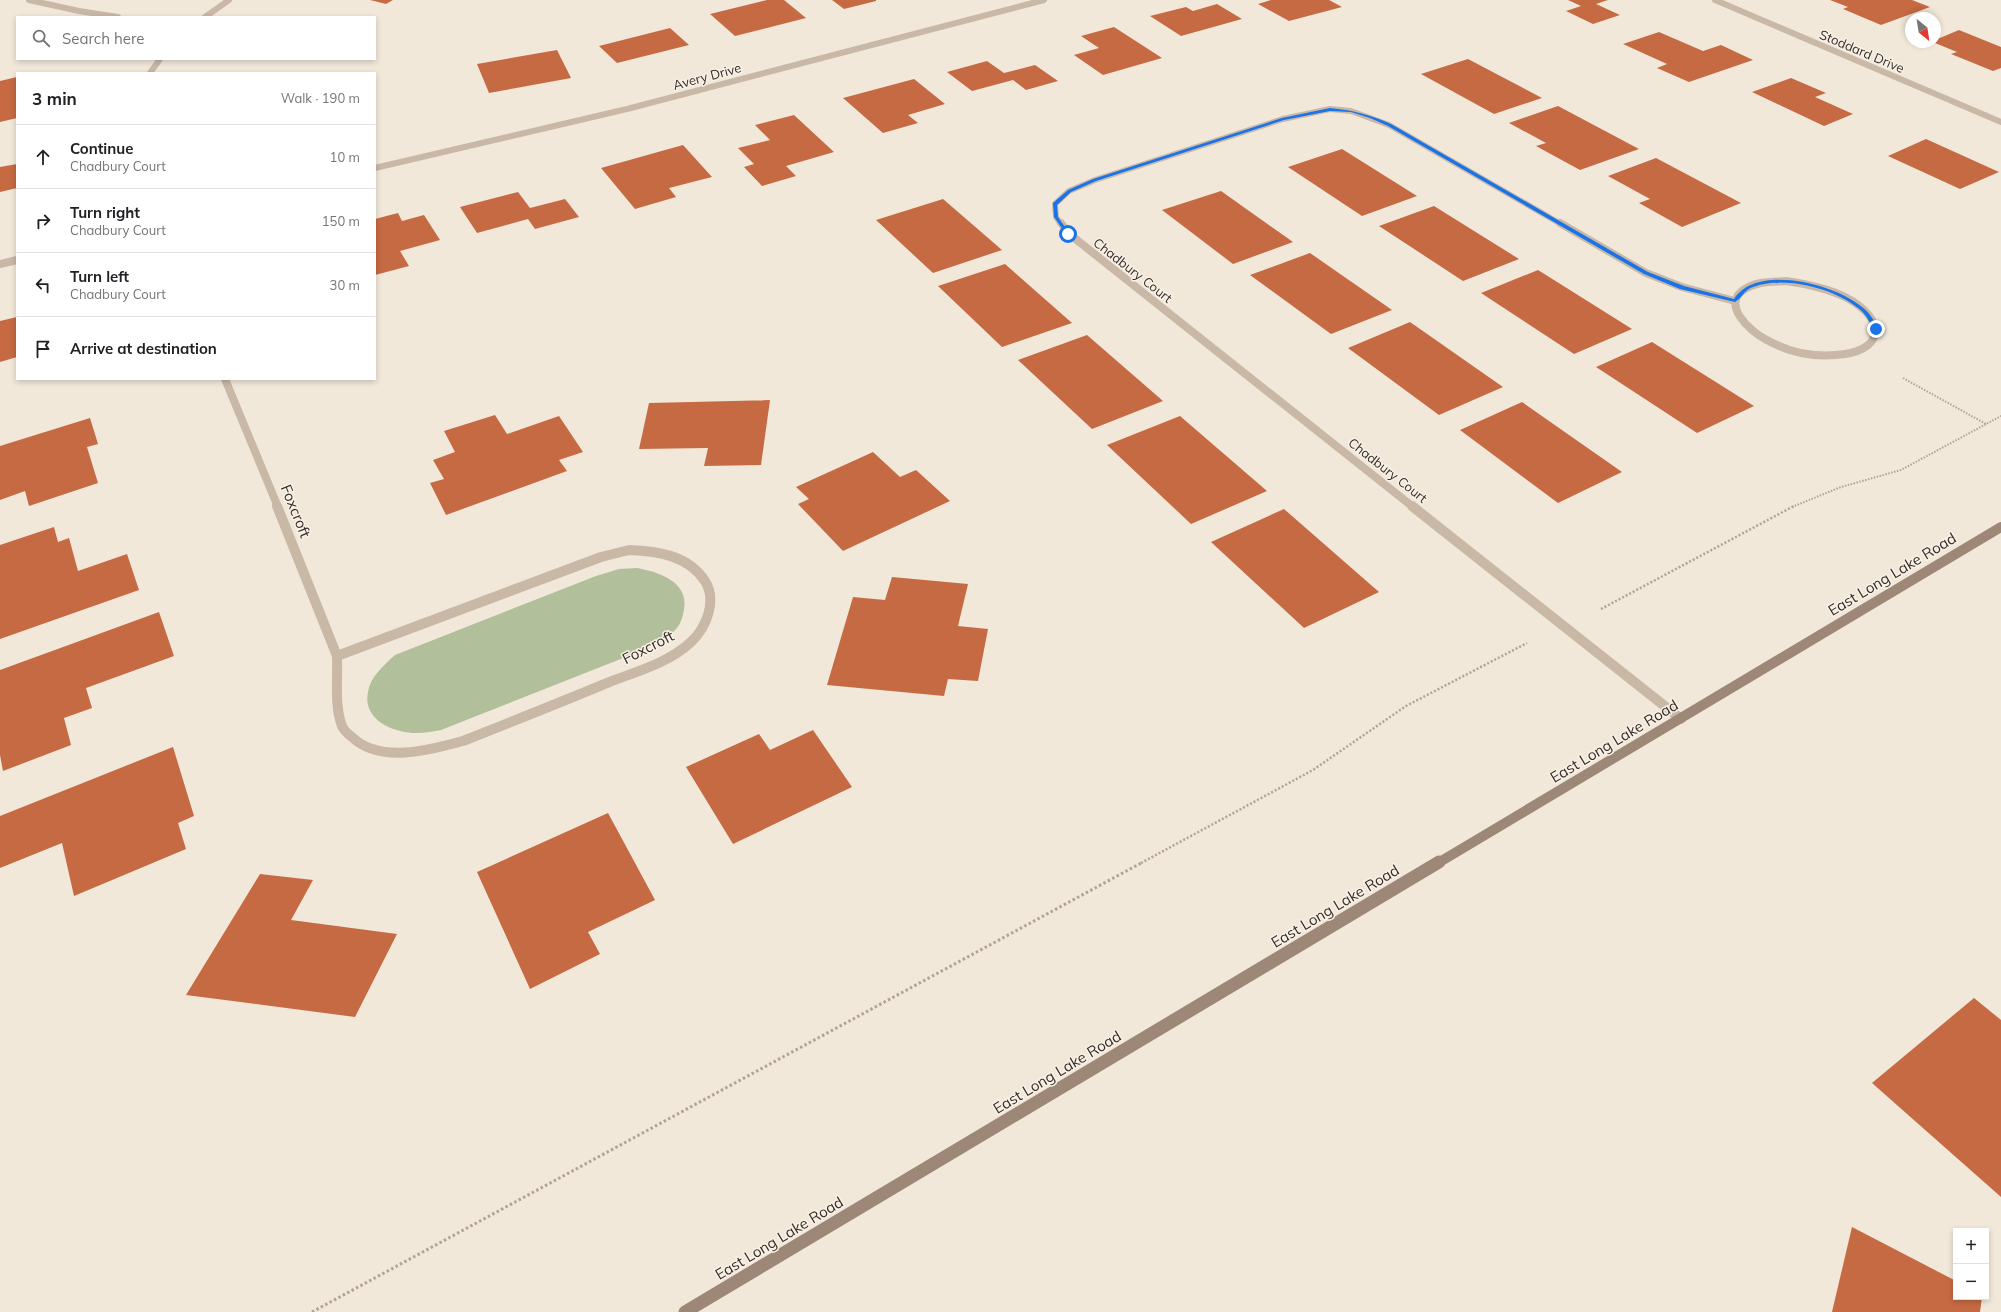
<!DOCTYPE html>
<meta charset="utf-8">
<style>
body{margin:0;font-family:Mulish,sans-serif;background:#f2f2f2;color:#202124}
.controls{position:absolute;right:12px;bottom:12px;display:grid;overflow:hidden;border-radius:0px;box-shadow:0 2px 6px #0003}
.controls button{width:36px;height:36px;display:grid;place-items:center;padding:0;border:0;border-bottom:1px solid #e0e0e0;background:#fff;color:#202124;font:20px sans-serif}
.compass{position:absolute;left:1905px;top:12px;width:36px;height:36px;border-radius:50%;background:#fff;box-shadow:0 2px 6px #0003;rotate:150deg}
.stop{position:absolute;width:12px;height:12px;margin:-9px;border:3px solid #1a73e8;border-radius:50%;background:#fff}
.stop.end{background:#1a73e8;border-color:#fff;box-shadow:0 1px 4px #0008}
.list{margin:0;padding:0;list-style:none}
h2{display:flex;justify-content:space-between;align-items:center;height:52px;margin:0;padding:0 16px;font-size:17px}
h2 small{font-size:13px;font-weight:400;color:#757577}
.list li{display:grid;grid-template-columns:26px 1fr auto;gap:12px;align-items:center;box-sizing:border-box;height:64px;padding:0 16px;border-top:1px solid #e0e0e0}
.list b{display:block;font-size:15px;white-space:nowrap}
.list p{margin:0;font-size:13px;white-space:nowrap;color:#757577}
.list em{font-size:13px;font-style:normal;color:#757577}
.icon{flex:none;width:22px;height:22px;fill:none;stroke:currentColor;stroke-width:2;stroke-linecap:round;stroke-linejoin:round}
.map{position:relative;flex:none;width:2001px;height:1312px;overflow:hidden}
.search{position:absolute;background:#fff;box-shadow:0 2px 6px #0003;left:16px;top:16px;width:360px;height:44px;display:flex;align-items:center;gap:10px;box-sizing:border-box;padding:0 14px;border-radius:0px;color:#757577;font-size:15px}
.panel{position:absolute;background:#fff;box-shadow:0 2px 6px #0003;left:16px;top:72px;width:360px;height:308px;border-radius:0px}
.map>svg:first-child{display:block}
.green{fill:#b1c09a}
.building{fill:#c66a43}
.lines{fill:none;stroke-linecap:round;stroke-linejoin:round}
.path-far2{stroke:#b5a290;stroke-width:2;stroke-dasharray:1.5 1.5;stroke-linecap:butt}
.path-far1{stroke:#b5a290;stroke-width:2.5;stroke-dasharray:2 2;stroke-linecap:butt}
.path{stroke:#b5a290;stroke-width:3;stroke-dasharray:2.5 2.5;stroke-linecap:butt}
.street-far2{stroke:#c9b8a6;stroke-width:6}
.street-far1{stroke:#c9b8a6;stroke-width:8}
.street{stroke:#c9b8a6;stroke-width:10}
.secondary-far1{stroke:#9d8777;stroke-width:10}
.secondary{stroke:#9d8777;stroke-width:13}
.route{fill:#1a73e8}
.labels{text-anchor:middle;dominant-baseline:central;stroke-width:3;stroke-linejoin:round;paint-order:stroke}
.far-street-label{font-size:13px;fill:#352c27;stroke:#f9f1e6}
.street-label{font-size:15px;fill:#352c27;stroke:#f9f1e6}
</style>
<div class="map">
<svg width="2001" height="1312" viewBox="0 0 2001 1312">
<rect width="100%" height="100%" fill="#f1e8da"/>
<path class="green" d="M637,568C659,572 689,582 684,609C683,616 681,624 676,629C668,638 657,643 646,649L441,730C434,731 425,733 417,733C394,733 362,720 368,692C370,677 384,665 395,655L596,576L619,569Z"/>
<g class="building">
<path d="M370,0H393L386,4Z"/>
<path d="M767,0H784L806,18L735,36L710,14Z"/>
<path d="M832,0H876V1L844,9Z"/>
<path d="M1271,0H1329L1342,7L1289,21L1258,4Z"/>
<path d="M1568,0H1608L1596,4L1620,15L1593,24L1566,11L1581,6Z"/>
<path d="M1830,0H1912L1930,7L1881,25L1843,9L1848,7Z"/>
<path d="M1217,4L1242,19L1181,36L1150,16L1186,7L1193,11Z"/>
<path d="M1114,27L1162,58L1103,75L1074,55L1099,48L1081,36Z"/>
<path d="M670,28L689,45L617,63L599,46Z"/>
<path d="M1959,30L2001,47V68L1993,71L1951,54L1957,52L1935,43V40Z"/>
<path d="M1659,32L1703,51L1721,45L1753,60L1689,82L1657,68L1667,64L1623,44Z"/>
<path d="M557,50L571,78L489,93L477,64Z"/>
<path d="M1468,59L1542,98L1494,114L1421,74Z"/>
<path d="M987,61L1004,73L1035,65L1058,81L1026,90L1013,80L972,91L947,72Z"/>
<path d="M17,77V118L0,122V81Z"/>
<path d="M1791,78L1826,93L1815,97L1853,114L1824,126L1752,92Z"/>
<path d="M914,79L945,104L908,115L918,123L883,133L843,98Z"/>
<path d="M1558,106L1639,149L1580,170L1536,146L1546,143L1509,123Z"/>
<path d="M794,115L834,152L786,166L796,176L762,186L744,167L754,164L738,148L770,140L755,125Z"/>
<path d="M1926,139L1999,172L1960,189L1888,156Z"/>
<path d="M683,145L712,177L669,188L676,197L635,209L601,168Z"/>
<path d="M1342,149L1417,196L1362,216L1288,167Z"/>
<path d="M1656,158L1741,203L1682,227L1639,203L1650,199L1608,176Z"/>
<path d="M17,164V188L0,192V167Z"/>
<path d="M1221,191L1293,242L1233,264L1162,210Z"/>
<path d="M518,192L530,208L565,199L579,217L535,229L528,219L477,233L460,207Z"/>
<path d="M943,199L1002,250L933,273L876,220Z"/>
<path d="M1434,206L1519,259L1463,281L1379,226Z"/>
<path d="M398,213L402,221L424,215L440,240L400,251L409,266L375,275V219Z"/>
<path d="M1310,253L1392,310L1331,334L1250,275Z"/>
<path d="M1005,264L1072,323L1002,347L938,286Z"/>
<path d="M1538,270L1632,329L1574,354L1481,293Z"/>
<path d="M17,317V357L0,362V321Z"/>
<path d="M1410,322L1503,387L1439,415L1348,348Z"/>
<path d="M1087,335L1163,401L1092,429L1018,360Z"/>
<path d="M1652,342L1754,406L1697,433L1596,367Z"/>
<path d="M770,400L761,465L704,466L708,448L639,449L649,403Z"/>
<path d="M1522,402L1622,472L1558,503L1460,430Z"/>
<path d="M495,415L507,434L559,416L583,452L559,460L567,471L446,515L430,483L444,479L433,460L455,452L444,431Z"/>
<path d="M1180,416L1267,491L1191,524L1107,445Z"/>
<path d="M90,418L98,444L87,447L98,483L29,506L25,491L0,500V446Z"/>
<path d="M873,452L900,477L916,470L950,501L843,551L798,504L809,499L796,487Z"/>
<path d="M1284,509L1379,592L1304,628L1211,542Z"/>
<path d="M54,527L58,542L69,538L78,571L127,554L139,590L0,639V545Z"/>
<path d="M892,577L968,584L958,626L988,629L978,681L948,679L944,696L827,685L853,597L885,600Z"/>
<path d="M159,612L174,656L86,688L92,708L64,718L71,745L3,771L0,755V670Z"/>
<path d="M813,730L852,787L733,844L686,767L759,734L770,750Z"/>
<path d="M173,747L194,816L178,823L186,849L74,896L62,843L0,868V816Z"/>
<path d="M608,813L655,900L588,932L600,954L530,989L477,872Z"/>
<path d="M260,874L313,880L291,920L397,934L355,1017L186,995Z"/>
<path d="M1974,998L2001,1020V1197L1872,1083Z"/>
<path d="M1852,1227L1956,1281V1297H1982L1980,1312H1832Z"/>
</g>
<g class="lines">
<g class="path-far2">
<path d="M1903,378L1986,424"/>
<path d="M1792,507L1841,487L1901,470L2001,416"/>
</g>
<g class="path-far1">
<path d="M1601,609L1794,506"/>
<path d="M1141,863L1313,770L1406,706L1527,643"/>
</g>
<path class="path" d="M312,1312L1143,862"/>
<g class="street-far2">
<path d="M29,0L79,11L118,17"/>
<path d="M1715,0L2001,122"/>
<path d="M205,17L229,0"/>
<path d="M150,73L160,59"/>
<path d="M375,168L627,109L1044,0"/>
<path d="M1061,224L1056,217L1055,204L1069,191L1095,180L1283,119L1330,109L1351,111L1389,125L1561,224"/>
</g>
<g class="street-far1">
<path d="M1061,223L1068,233L1413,507"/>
<path d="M1560,223L1646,273L1682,287L1735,301"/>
<path d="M0,264L17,260"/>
<path d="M1786,281C1807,284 1828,288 1847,298C1888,320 1884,353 1835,355C1811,357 1786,351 1765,339C1750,331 1720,304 1745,289C1757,281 1772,282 1786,281Z"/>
<path d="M225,379L278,507"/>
</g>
<g class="street">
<path d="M277,506L337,656"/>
<path d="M1412,506L1681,719"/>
<path d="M629,550C657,551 688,555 705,581C717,600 707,627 691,642C669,663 635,672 607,683C559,703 511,722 463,741C430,750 380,764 352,737C348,734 344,731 342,726C334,705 338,678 337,656L601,557Z"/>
</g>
<path class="secondary-far1" d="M1438,863L2001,527"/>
<path class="secondary" d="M685,1312L1439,862"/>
</g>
<path class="route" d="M1330,108C1352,110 1371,115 1391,124L1648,272L1684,286L1734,299C1756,263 1836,284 1862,307C1870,313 1874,320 1878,329L1874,330C1869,321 1866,314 1858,308C1834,288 1783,275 1753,287C1744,290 1742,298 1735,302L1680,289L1644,274L1388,126L1370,118L1351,112L1330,111L1284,120L1096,181L1071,192L1057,205L1058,217L1070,234H1066L1054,217L1053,203L1068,190L1093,179L1282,118Z"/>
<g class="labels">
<g class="far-street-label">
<text transform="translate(1862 51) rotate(23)">Stoddard Drive</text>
<text transform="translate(707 76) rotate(-15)">Avery Drive</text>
<text transform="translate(1133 270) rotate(38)">Chadbury Court</text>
<text transform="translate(1388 470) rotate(38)">Chadbury Court</text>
</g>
<g class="street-label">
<text transform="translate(296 511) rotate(68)">Foxcroft</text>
<text transform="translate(1892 574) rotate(-31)">East Long Lake Road</text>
<text transform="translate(648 647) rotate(-27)">Foxcroft</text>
<text transform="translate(1614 741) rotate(-31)">East Long Lake Road</text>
<text transform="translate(1335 906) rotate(-31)">East Long Lake Road</text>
<text transform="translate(1057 1072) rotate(-31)">East Long Lake Road</text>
<text transform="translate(779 1238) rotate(-31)">East Long Lake Road</text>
</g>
</g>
</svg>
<div class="controls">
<button>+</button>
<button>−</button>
</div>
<svg class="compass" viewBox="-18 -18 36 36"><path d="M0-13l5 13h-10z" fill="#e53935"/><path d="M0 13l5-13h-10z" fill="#757577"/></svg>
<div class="stop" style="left:1068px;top:234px"></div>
<div class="stop end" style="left:1876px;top:329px"></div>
<div class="search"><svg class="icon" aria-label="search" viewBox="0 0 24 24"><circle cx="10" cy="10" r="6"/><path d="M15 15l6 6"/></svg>Search here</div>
<section class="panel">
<h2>3 min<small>Walk · 190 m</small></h2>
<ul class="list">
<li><svg class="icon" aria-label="ahead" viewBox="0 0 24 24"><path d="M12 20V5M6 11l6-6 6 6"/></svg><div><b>Continue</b><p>Chadbury Court</p></div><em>10 m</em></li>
<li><svg class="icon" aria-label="right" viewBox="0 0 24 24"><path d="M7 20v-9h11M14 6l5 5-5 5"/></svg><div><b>Turn right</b><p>Chadbury Court</p></div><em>150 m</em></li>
<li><svg class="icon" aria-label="left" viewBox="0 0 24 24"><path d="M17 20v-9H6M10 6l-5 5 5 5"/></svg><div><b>Turn left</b><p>Chadbury Court</p></div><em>30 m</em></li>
<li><svg class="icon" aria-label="arrive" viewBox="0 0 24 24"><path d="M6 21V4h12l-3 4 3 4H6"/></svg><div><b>Arrive at destination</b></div></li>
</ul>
</section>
</div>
